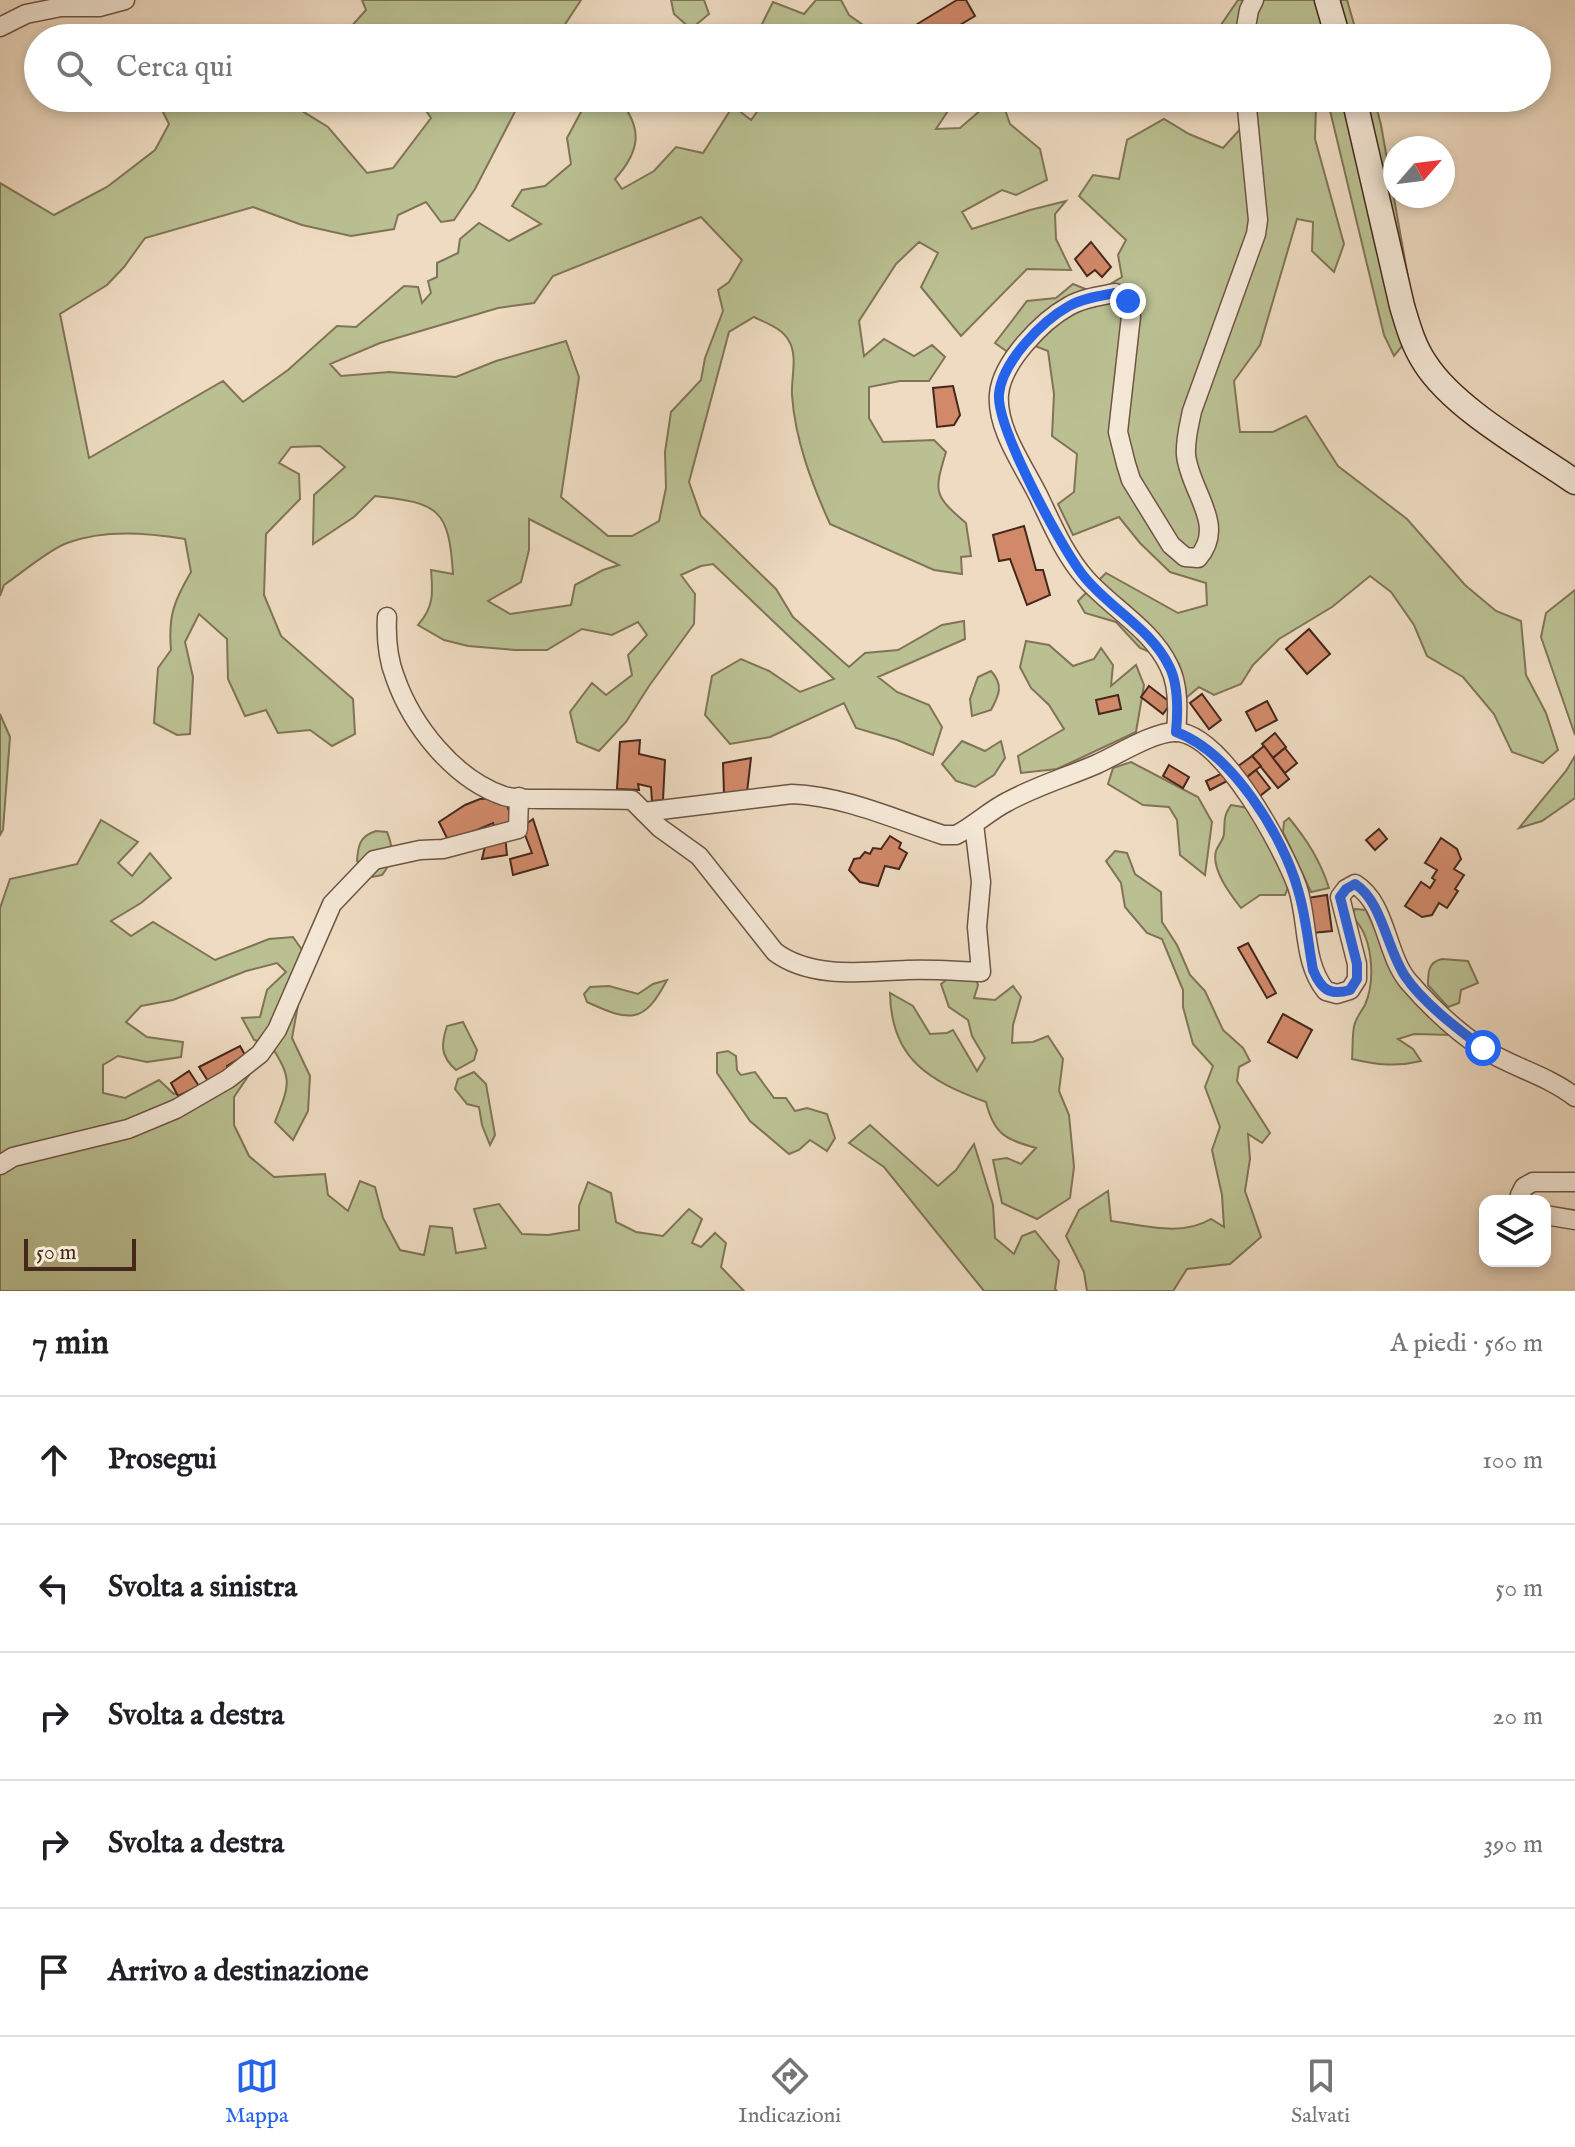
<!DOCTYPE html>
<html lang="it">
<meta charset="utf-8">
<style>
body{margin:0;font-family:"IM FELL English",serif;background:#f6f6f6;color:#202124}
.controls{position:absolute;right:24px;bottom:24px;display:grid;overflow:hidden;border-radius:16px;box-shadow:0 4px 12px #0003}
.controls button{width:72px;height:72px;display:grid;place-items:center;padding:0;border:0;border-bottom:2px solid #e0e0e0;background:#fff;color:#202124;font:40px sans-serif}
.compass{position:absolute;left:1383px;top:136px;width:72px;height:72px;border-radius:50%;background:#fff;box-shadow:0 4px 12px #0003;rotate:62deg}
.scale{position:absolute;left:24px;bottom:20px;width:112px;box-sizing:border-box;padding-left:8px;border:4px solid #46271b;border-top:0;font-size:22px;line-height:28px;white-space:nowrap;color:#46271b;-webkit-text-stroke:6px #f4e8d7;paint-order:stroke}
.stop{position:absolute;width:24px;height:24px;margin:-18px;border:6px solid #2563eb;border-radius:50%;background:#fff}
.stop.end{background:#2563eb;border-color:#fff;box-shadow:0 2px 8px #0008}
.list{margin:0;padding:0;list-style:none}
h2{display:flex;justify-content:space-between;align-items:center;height:104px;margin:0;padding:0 32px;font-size:34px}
h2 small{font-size:26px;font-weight:400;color:#757577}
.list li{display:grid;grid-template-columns:52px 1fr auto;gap:24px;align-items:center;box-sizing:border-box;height:128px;padding:0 32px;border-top:2px solid #e0e0e0}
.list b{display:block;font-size:30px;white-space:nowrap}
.list em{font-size:26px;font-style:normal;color:#757577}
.icon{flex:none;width:44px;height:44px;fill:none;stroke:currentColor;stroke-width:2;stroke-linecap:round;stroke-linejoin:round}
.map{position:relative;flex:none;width:1575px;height:1291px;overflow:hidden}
.search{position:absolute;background:#fff;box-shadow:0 4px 12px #0003;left:24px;right:24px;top:24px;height:88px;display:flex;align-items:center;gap:20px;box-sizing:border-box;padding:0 28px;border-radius:44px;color:#757577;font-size:30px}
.sheet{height:744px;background:#fff}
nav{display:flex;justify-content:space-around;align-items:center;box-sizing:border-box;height:112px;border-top:2px solid #e0e0e0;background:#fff;font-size:22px;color:#757577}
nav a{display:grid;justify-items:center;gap:4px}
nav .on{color:#2563eb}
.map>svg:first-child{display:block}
.green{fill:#bac092;stroke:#807456;stroke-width:2;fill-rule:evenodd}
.building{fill:#d1896a;stroke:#46271b;stroke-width:2}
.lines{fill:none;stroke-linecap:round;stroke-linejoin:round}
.street-casing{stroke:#705444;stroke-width:21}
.secondary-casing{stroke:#46271b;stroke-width:27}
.street{stroke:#f4e8d7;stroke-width:18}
.secondary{stroke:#f4e8d7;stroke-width:24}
.route{stroke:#2563eb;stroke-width:10}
</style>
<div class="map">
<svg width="1575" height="1291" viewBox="0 0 1575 1291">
<rect width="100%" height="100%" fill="#eedbc1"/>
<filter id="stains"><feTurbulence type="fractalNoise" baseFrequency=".0025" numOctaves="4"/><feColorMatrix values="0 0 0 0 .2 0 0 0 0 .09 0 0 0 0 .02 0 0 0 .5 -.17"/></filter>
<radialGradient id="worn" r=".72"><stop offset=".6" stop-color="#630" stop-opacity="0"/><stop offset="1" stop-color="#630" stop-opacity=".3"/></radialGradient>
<g class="green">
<path d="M362,0H581L556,38H341L366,10Z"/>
<path d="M671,0H704L709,14L691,29L674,14Z"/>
<path d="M816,0H841L849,15L876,34L890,27L905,31L907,38H741V33L759,30L773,2L804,14Z"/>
<path d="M1238,0H1347L1358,38H1262L1260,33L1245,38H1212Z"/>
<path d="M160,98H296L299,109L328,127L367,173L393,168L431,118L417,98H522L475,189L454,220L441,222L426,202L398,215L394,229L351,236L302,225L253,207L145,238L124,267L107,285L60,314L89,458L223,381L243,402L288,370L337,326L356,327L404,286L418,287L422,303L431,293L428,281L437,277V263L458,253L460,239L479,223L509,241L541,224L512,206L522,190L545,186L571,164L567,138L582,110L618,98C643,128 641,150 615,179L622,189L654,171L676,147L703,153L733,106L751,120L767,98H965L950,108L936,129L960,128L989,103L1002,101L1010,124L1040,149L1047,180L1016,195L1002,190L962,212L972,229L1030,210L1066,201L1055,214L1056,239L1071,270L1027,269L961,336L921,287L938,253L919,242L896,264L859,321L864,356L884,339L914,356L932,345L945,357L929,381H900L869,387V418L883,442L934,440L946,452C934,492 933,495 966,523L971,556L961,557L962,574L934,570L830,524C812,484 795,440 792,395C791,378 798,356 789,341C782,328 766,323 754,317L729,332L689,482L701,516L776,589L793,617L849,667L865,653L898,650L942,625L964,621L965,639L878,677L897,692L929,705L942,727L933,755L897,740L856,728L844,703L770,737L730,744L705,715L712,676L741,659L769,671L800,692L834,679L713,564L701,566L681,575L695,594L694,624L649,686L626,722L599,751L577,742L570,712L592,683L606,695L632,675L628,655L647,635L638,622L612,635L582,629L547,650H515L468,646L444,640L418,625C434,607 433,593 431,570L453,574C449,508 438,503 375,496L354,517L313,544L314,495L345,467L320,446L291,447L279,463L299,474L300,499L266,534L264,595L281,636L353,699L355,734L332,746L310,730L278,733L266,710L245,716L228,679L227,639L199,614L185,642L193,677L190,734L177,735L154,723L158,668L171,650C168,616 174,601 191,572L185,539C147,533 105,529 67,543C48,550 22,573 4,585L0,596V183L54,215L107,187L155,150L169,124L157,100ZM701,217L742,260L729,282L718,290L723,311L705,358L701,380L671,412L665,452L666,488L659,521L632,536H608L561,497L579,377L566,341L496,361L456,377L389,372L341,376L330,364L380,343L498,308L534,303L553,276ZM529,519L619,565L603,570L575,585L571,605L510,614L488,601L521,582L529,550Z"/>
<path d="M1263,98H1326L1316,105L1315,139L1344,244L1334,272L1312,251L1313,222L1297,219L1260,345L1234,381L1240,432H1273L1306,416L1338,466L1407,519L1465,585L1496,611L1521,621L1526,675L1546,713L1558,750L1543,763L1512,752L1494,714L1463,677L1427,656L1414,625L1391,592L1370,576L1332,607L1279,639L1253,665L1241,684L1214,695L1199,687L1186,698L1179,664L1140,648L1116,622L1085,613L1078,601L1106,573L1178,613L1207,605L1206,583L1170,572L1140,543L1119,517L1073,535L1058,504L1074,492L1077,454L1052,436L1054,394L1048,351L1020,340L1009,353L995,343L1027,301L1056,298L1073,284L1095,293L1122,277L1118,255L1126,240L1079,196L1093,175L1119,179L1127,140L1164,119L1189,134L1223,148L1262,105Z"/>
<path d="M1327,98H1374L1381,125L1417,328L1394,356L1384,335Z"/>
<path d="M1575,590V735L1541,637L1546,613Z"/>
<path d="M1026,641L1049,645L1073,666L1094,659L1101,648L1113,665L1111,686L1136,665L1144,685L1136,732L1057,769L1021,773L1018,756L1064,729L1049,705L1031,688L1020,667Z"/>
<path d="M991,671C1004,685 999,695 991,710L972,716L970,699L978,677Z"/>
<path d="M0,714L10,737L3,830L0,835Z"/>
<path d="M962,741L985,751L1001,741L1005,758L994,775L975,787L956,781L942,764Z"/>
<path d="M1575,756V798L1542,821L1519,828L1566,771Z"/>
<path d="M1131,762L1198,797L1212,822L1205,875L1180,855L1177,820L1169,807L1143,805L1108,784L1113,768Z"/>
<path d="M1231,805L1248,808L1290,883L1285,895H1260L1241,908C1230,894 1211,869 1216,851C1218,845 1223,841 1224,834C1225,820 1223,817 1231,805Z"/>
<path d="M1289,818C1307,840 1320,860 1329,888L1311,892L1283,832L1284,822Z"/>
<path d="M101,820L138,842L118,863L132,876L150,853L171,878L141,903L111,921L131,936L153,922L215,960L269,939L293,937L314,967L298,1005L292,1038L310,1076L308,1111L293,1140L275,1122C290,1083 293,1080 270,1044L254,1040L242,1018L260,1017L267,990L286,972L277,963L246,971L173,1000L141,1006L126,1022L147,1037L183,1042L181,1057L147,1062L118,1056L103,1065V1093L125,1098L159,1080L174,1094L253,1069L234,1097V1125L249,1156L274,1177L325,1174L328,1195L348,1211L360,1181L375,1187L383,1218L400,1250L424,1255L430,1226L452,1228L456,1253L486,1248L474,1209L499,1204L522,1234L548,1235L579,1230V1206L588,1182L611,1193L616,1222L636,1232L663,1236L689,1209L702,1219L692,1243L701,1247L715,1233L726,1243L721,1267L744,1291H0V908L10,879L77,864Z"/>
<path d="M376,831L387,832C394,848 393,862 382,875L372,877L357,861C358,845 360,836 376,831Z"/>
<path d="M1115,851L1127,853L1135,874L1161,892L1162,922L1177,945L1190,975L1205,991L1223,1030L1243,1048L1250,1061L1239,1067L1237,1081L1270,1133L1262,1143L1248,1134L1250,1159L1245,1191L1261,1237L1230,1264L1187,1269L1173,1291H1087L1084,1272L1066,1236L1079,1210L1108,1191L1111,1221C1143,1225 1181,1237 1211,1219L1224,1227L1222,1195L1212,1150L1220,1127L1205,1087L1213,1066L1193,1044L1183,1007V990L1162,939L1147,933L1125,907L1121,883L1106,861Z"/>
<path d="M1355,909L1366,910L1376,931L1453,1035L1414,1034L1398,1039L1413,1049L1421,1061C1397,1067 1377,1065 1352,1059C1353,1048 1352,1037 1354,1027C1355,1019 1361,1012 1365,1005C1376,979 1373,934 1351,916Z"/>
<path d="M1442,959L1468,961L1478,983L1461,990L1459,1003L1448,1007L1428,985C1428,973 1428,962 1442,959Z"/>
<path d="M969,962L978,985L974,998L995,1000L1013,986L1021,997L1013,1025L1012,1043L1033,1042L1048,1036L1063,1059L1059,1091L1069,1115L1074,1167L1070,1198L1037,1219L1002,1203L993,1160L1007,1158L1021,1164L1036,1148C1007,1140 994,1135 986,1102C930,1081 891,1060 890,993L913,1006L930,1034L947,1033L953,1030L977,1071L985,1058L972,1036L968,1020L949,1007L941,984Z"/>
<path d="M667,980C644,1024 630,1022 587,1002L584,994L590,987L609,986L638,994L653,984Z"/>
<path d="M463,1022L477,1050L474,1060L456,1070C440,1056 441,1044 447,1026Z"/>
<path d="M728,1051L736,1056L737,1070L741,1075L755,1072L774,1098H786L795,1111L807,1108L827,1114L835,1138L827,1151L810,1140L799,1150L789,1154L750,1121L717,1073V1053Z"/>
<path d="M474,1072L486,1084L495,1135L490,1145L482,1125L479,1107L467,1104L455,1089L458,1079Z"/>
<path d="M870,1125L938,1186L956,1170L974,1144L993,1205L995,1238L1014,1254L1022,1236L1035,1231L1059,1261L1055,1289L1057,1291H984L884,1167L849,1143Z"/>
</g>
<g class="building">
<path d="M957,0H966L975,16L938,38H921L914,26Z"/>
<path d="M1091,242L1111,267L1102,277L1095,270L1087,276L1075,259Z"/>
<path d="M953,386L960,415L954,425L937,427L933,388Z"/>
<path d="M1024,526L1036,570H1043L1050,595L1027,605L1010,559L999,561L993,535Z"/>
<path d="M1309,629L1330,654L1307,674L1286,649Z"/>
<path d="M1149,686L1171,703L1163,714L1141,697Z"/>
<path d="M1202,694L1221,720L1209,729L1190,703Z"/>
<path d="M1118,695L1121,709L1099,714L1096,700Z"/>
<path d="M1267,701L1277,720L1256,731L1246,712Z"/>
<path d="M1275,733L1286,747L1273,758L1262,744Z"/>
<path d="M640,740L639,754L665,760L663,800L652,801L651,787L638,784L639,790L617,789L620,742Z"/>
<path d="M1264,746L1289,779L1278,788L1252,756Z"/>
<path d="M1285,748L1297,763L1285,773L1273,758Z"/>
<path d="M1252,756L1261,766L1246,778L1237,767Z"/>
<path d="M751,758L747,792L724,794L723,763Z"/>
<path d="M1169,765L1189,777L1183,788L1163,776Z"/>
<path d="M1256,770L1270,788L1260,796L1246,778Z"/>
<path d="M1223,773L1227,781L1210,790L1206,781Z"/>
<path d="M501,798L506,801L513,825L496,830L493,823L449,842L439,822L465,805L480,799Z"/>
<path d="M533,819L548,865L513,875L510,859L532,853L522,827Z"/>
<path d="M1379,829L1387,839L1375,850L1366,840Z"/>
<path d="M505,836L507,855L482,859L486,842Z"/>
<path d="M890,836L901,843L899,848L907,853L899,869L885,866L878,886L860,882L849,870L854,859L860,858L865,852L870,854L873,848L881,849Z"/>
<path d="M1441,838L1457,849L1461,859L1454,869L1464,875L1455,889L1458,891L1447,908L1439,903L1432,915L1422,917L1405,906L1421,882L1430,888L1435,880L1432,878L1437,870L1425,863Z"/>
<path d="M1327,895L1332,931L1312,933L1307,898Z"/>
<path d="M1248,943L1276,993L1267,998L1238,948Z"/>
<path d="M1283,1014L1312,1030L1297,1058L1268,1042Z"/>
<path d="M240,1046L245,1055L227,1066L228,1072L208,1081L199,1067Z"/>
<path d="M189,1071L199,1086L178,1096L171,1083Z"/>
</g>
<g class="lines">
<defs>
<g id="street">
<path d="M0,27L26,14L61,7H99L125,0"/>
<path d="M1244,38L1249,10L1254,0"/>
<path d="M387,617C386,637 388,659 395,677C412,726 454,779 504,796C518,800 538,799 553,799C579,799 606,799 632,800L660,828L699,856L775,952C811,979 864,972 907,970C931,969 957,971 981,972L977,927L981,882L974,824"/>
<path d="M1176,732C1178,711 1179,685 1169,666C1152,630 1112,608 1086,579C1064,554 1052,524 1038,495C1023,465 996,428 999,394C1002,362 1042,321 1069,306C1083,298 1100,296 1115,293L1128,301L1131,316L1118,432L1126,464L1131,480L1171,545L1185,557L1198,558C1227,525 1190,492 1186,455C1185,440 1189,426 1192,411L1256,234L1258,220L1246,98"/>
<path d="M644,812L792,794C844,796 894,819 943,835H956C974,826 989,811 1007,802C1036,786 1067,777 1097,764C1117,755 1155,731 1176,732C1222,733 1283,848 1297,886C1309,920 1302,962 1326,991L1337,994L1350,990L1357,979V964L1340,897L1346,889L1355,884C1387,904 1385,953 1408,981C1428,1004 1456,1031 1482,1048C1511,1067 1547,1075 1575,1097"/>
<path d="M0,1165L13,1157L128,1129L176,1109L228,1079L260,1054L277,1030L332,904L374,860L420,850L443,849L518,829L519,797"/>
<path d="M1523,1201L1520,1195L1524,1187L1533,1182H1575"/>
<path d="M1545,1215L1575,1220"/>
</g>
<g id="secondary">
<path d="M1327,0L1338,38"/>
<path d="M1354,98L1402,306C1408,326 1413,345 1425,363C1454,409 1529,450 1575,482"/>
</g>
</defs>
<use href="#street" class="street-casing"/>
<use href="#secondary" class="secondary-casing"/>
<use href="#street" class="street"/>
<use href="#secondary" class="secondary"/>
</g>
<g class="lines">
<path class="route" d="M1128,301L1115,293C1100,296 1083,298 1069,306C1042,321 1002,362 999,394C996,427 1060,545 1082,574C1107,607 1151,628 1169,666C1179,685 1178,711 1176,732C1231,752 1283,835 1298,890C1306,916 1308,943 1313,970C1321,989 1329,996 1350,990L1357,979V964L1340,897L1346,889L1355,884C1382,901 1387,949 1405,976C1422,1002 1458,1029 1483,1048"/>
</g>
<rect width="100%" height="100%" filter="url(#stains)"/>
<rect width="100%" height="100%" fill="url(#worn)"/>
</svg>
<div class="controls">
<button><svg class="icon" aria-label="layers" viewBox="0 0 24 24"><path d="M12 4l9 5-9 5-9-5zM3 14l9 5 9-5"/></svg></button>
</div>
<svg class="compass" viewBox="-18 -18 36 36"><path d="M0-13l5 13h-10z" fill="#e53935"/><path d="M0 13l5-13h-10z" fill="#757577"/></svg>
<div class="scale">50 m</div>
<div class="stop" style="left:1483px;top:1048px"></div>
<div class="stop end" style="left:1128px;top:301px"></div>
<div class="search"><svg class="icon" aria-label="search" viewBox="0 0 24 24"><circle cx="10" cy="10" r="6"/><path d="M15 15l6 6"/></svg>Cerca qui</div>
</div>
<section class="sheet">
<h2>7 min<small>A piedi · 560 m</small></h2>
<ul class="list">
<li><svg class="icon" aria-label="ahead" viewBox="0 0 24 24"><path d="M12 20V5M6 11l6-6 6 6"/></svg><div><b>Prosegui</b></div><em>100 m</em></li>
<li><svg class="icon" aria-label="left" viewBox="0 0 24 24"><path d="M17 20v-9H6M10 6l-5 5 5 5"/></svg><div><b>Svolta a sinistra</b></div><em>50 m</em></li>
<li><svg class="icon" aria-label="right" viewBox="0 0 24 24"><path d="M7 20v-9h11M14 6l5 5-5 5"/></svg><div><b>Svolta a destra</b></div><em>20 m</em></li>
<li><svg class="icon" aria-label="right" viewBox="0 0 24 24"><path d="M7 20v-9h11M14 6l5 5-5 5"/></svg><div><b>Svolta a destra</b></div><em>390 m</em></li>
<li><svg class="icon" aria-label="arrive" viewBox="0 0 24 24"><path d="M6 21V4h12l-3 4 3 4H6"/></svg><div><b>Arrivo a destinazione</b></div></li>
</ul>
</section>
<nav>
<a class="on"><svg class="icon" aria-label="map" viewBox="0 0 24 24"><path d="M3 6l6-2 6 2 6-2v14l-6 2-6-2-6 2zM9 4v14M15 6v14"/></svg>Mappa</a>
<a><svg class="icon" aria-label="directions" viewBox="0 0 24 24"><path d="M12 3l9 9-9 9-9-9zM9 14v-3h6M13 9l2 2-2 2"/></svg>Indicazioni</a>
<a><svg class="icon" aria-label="saved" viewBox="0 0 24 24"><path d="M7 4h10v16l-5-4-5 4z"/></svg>Salvati</a>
</nav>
